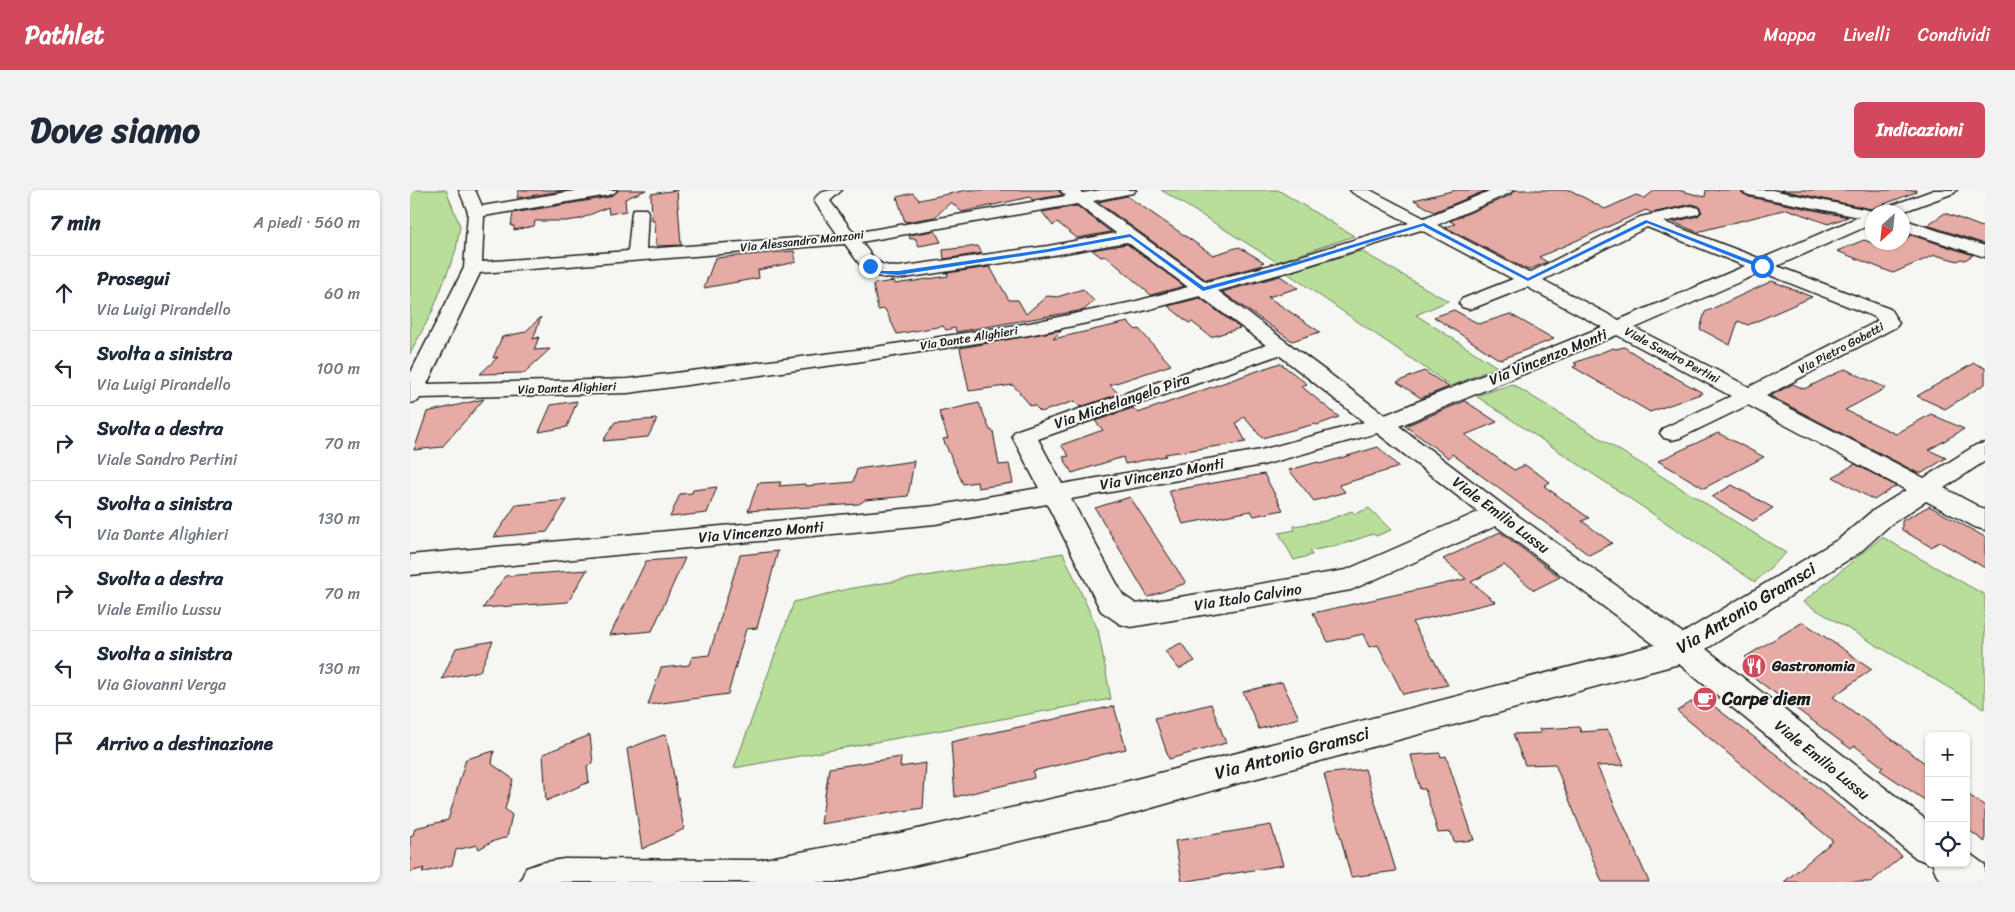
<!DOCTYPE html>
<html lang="it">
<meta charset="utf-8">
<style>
body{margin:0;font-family:Sriracha,sans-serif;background:#f2f2f3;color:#1f2937}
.controls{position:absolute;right:15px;bottom:15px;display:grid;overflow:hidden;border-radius:8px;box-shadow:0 1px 4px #0004}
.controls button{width:45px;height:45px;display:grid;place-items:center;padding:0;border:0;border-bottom:1px solid #e0e1e3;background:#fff;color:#1f2937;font:25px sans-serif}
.compass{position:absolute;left:1455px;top:15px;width:45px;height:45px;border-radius:50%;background:#fff;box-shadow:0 1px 4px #0004;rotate:207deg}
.stop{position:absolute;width:15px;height:15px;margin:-11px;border:4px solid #1a73e8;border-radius:50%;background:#fff}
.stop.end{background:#1a73e8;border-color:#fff;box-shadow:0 1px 5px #0008}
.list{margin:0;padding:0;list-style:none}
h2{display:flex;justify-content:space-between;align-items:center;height:65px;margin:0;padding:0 20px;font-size:21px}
h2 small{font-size:16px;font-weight:400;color:#747a83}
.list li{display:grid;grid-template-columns:32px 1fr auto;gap:15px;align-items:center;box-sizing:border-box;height:75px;padding:0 20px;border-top:1px solid #e0e1e3}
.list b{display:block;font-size:19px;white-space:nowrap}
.list p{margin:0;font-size:16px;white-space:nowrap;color:#747a83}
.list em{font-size:16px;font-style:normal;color:#747a83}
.icon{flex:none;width:28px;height:28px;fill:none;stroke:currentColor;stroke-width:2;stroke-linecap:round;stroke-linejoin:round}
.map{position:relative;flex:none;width:1575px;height:692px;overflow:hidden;border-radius:8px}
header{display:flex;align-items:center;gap:30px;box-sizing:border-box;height:70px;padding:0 25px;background:#d1495b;color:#fff}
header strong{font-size:24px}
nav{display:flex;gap:28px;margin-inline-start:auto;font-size:18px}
.intro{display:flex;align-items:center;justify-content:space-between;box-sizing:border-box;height:120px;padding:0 30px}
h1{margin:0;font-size:35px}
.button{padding:12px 22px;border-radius:8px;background:#d1495b;color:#fff;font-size:18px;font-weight:700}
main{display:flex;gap:30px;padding:0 30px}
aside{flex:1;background:#fff;border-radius:8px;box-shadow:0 1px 4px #0004}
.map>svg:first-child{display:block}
.green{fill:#b8df9a;stroke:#6a7e5b}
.building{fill:#e5aba4;stroke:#1c1c1c}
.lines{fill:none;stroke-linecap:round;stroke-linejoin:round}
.minor-casing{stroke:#1c1c1c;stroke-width:3}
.minor{fill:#f6f6f2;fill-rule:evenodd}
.route{fill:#1a73e8}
.labels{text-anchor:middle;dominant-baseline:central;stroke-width:4;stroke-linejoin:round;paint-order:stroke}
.far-street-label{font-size:12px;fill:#1c1c1c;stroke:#f6f6f2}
.street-label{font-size:15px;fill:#1c1c1c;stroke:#f6f6f2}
.poi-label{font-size:15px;font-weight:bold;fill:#1c1c1c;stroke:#f6f6f2;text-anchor:start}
.near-street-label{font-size:18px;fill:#1c1c1c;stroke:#f6f6f2}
.near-poi-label{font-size:18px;font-weight:bold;fill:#1c1c1c;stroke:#f6f6f2;text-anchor:start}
</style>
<header>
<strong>Pathlet</strong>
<nav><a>Mappa</a><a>Livelli</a><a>Condividi</a></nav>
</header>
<div class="intro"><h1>Dove siamo</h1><a class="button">Indicazioni</a></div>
<main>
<aside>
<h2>7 min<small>A piedi · 560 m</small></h2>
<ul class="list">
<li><svg class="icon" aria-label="ahead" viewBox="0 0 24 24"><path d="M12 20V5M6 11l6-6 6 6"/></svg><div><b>Prosegui</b><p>Via Luigi Pirandello</p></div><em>60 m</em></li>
<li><svg class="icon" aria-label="left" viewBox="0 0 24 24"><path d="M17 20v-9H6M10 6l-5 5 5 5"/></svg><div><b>Svolta a sinistra</b><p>Via Luigi Pirandello</p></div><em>100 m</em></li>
<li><svg class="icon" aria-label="right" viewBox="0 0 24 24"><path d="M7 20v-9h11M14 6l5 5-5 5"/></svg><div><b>Svolta a destra</b><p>Viale Sandro Pertini</p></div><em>70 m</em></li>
<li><svg class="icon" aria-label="left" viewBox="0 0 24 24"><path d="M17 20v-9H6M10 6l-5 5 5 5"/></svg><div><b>Svolta a sinistra</b><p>Via Dante Alighieri</p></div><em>130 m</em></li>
<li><svg class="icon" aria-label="right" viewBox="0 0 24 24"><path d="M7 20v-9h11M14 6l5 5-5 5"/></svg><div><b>Svolta a destra</b><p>Viale Emilio Lussu</p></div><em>70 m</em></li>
<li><svg class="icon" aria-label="left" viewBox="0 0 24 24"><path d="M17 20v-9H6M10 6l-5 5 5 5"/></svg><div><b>Svolta a sinistra</b><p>Via Giovanni Verga</p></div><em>130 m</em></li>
<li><svg class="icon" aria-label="arrive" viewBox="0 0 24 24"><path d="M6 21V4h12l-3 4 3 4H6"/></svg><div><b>Arrivo a destinazione</b></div></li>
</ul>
</aside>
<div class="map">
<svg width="1575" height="692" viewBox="0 0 1575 692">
<rect width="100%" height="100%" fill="#f6f6f2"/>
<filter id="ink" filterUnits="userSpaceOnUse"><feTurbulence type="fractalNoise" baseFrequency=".02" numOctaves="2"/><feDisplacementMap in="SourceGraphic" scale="10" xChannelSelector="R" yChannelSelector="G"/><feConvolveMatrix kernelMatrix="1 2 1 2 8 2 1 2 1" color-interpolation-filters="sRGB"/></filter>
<g filter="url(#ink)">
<g class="green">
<path d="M0,0H36L50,36L46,60L23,120L0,164Z"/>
<path d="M751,0H868L944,46L867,72Z"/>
<path d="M951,61L1038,111L1006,125L1087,177L1041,196L877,83Z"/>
<path d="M1102,194L1376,363L1345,392L1066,206Z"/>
<path d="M959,318L981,340L966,346L963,344L933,354L900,361L902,365L884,370L869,343L885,340L884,336L915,331L942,321L945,324Z"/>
<path d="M1472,347L1575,405V519L1393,412Z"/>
<path d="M653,363L688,440L701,509L324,578L384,412L438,399Z"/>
</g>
<g class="building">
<path d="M109,0H158L107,8Z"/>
<path d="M209,0H236L215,9L216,21L199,24L198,17L170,29L156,31H125L124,36L104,40V36H101L103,23L199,7Z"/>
<path d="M267,0L271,55L246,56L245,31H242L241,4Z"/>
<path d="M557,0H648L652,5L622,10L620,7L552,22L541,12L525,27L495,32L487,7L503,3L509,10Z"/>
<path d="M1046,0H1077L1024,22L1004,10Z"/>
<path d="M1105,0H1160L1195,19L1226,5L1235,8L1245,0H1268L1295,7L1296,0H1329L1339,7L1438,27L1418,34L1377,19L1287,42L1263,32L1288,26L1292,22L1289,16L1282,14L1242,23L1236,20L1129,67L1137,72L1118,80L1035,37L1045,34L1040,31L1101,5Z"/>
<path d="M1371,0H1506V2L1461,19Z"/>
<path d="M717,6L803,65L829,57L854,72L851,73L853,75L796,90L688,12Z"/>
<path d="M667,16L701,42L667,48L647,32L643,36L632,22Z"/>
<path d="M1535,23L1575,38V54L1517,35Z"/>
<path d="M525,41L531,52L509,56L505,48L500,49L499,45Z"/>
<path d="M1501,45L1563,65L1555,70L1551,69L1548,71L1525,65L1483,83L1427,61L1454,50L1479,59L1492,52Z"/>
<path d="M717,54L774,96L741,105L696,66L691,67L682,60Z"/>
<path d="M568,56L572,63L534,69L533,60Z"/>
<path d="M384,61L386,72L348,80L349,88L294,98L305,68Z"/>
<path d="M580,77L599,110H608L616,124L637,106L647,107L673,99L684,111L674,120L546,142L545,138L536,140L533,136L487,144L475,119L468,120L463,94L484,91L485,94L538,86L537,83Z"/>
<path d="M870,86L888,98L858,107L910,142L882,151L812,102Z"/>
<path d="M1362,91L1402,107L1338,135L1328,131L1320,155L1290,139L1295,122Z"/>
<path d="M790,108L830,138L801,147L782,132L779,133L758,116Z"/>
<path d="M1044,120L1069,134L1100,124L1144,149L1092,169L1087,168L1024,127Z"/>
<path d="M131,127L123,149L129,147L124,160L140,159L114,183L70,184L88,167L83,168L92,147L115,142Z"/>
<path d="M718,132L726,140L729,139L761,175L700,195L709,204L670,217L665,211L631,222L624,215L621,216L603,195L559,201L550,158L652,140L643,149Z"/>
<path d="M1214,157L1244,176L1293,203L1240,222L1163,177L1167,175L1164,173L1203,158L1206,159Z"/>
<path d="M870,173L897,194L891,196L929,227L907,235L905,234L852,248L834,227L826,233L836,252L755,264L756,266L715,274L713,267L662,283L653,267L659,266L651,255L693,240L685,231L723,218L728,223Z"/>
<path d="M1564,173L1575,178V194L1535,219L1507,206Z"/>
<path d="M1435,179L1476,198L1435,220L1486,244L1521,224L1554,239L1519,260L1536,268L1512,283H1508L1360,206L1383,194L1394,199Z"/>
<path d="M1014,181L1039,197L1011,208L987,192Z"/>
<path d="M74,209L32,257L4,260L17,222Z"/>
<path d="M167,211L157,237L129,242L141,215Z"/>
<path d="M1055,211L1087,232L1055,245L1104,280L1115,275L1140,292L1134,296L1179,328L1172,331L1202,353L1179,365L1042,264L1039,268L995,236Z"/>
<path d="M569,213L580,240L583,241L589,275L599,274L603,293L568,298L567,292L553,294L533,249L538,248L529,222Z"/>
<path d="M247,229L238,247L193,251L205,232Z"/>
<path d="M1308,243L1354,267L1294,298L1248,271Z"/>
<path d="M968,257L989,277L929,295L935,302L904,311L879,280L908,272L910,274Z"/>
<path d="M504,271L498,306L455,310L449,314L338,321L348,293L371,292L369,296L395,294V296L443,292L447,279Z"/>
<path d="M1445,274L1486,296L1464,310L1423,287Z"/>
<path d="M854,284L873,320L844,326L841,321L773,334L759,301Z"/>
<path d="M1322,295L1363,318L1343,331L1302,307Z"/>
<path d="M307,297L297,323L260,327L270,304L282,303L283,300Z"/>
<path d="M720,307L735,330L776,393L738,407L685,318Z"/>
<path d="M157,310L137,342L84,347L106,315Z"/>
<path d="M1519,316L1575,347V378L1530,352L1521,357L1492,340V331Z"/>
<path d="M1090,342L1150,387L1124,400L1094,375L1061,392L1085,412L1002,432L1038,495L993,504L968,455L959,457L953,444L918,452L903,423L1056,389L1033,369Z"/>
<path d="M368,361L347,438L336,439L318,504L238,515L251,478L279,475L282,467L299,465L330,365Z"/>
<path d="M275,368L242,441L200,445L236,371Z"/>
<path d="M177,380L158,412L73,418L95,386Z"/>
<path d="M1393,432L1462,479L1423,507L1519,576V613L1470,580L1473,577L1445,556L1441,559L1339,484L1349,477L1335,467Z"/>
<path d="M83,451L70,481L32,489L46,458Z"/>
<path d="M771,453L785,471L769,479L755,461Z"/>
<path d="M872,492L889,528L849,539L833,502Z"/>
<path d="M1291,506L1395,587L1492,666L1461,692H1374L1423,651L1267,521Z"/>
<path d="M801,514L816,553L759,569L745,528Z"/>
<path d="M704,516L716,559L623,581L624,588L545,607L541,552Z"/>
<path d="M1169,537L1171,542L1198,540L1214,575L1187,576L1239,692H1192L1145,574L1115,575L1103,544L1131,543L1129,539Z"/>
<path d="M256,544L274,639L232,659L217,559Z"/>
<path d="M180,545L183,573L177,576L179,592L136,611L133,564Z"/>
<path d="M84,561L82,574L103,589L95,619L102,625L97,647L81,652L69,659L67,655L46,660L42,675L12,683L14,678L0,682V646L3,645L5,638L38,630L56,569Z"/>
<path d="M1030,563L1031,567L1036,566L1064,650L1044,652L1041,642L1028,643L1015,599H1010L1001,565Z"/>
<path d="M491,567L490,577L516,573L513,618L411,634L419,578Z"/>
<path d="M955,579L986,681L941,687L914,584Z"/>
<path d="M1556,603L1575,616V652L1556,638Z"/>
<path d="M861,635L873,675L772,692L765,651Z"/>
</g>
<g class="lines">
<defs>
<g id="minor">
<path d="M49,0H65L72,16L170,0H207L204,3L199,5L74,26L72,72L218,61L222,22L224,19H236L238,22L236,59L428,45L404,11C408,0 420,0 432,0L420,11L444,43L656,6L650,0H668L673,3L691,0H726L723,3L683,11L796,92L865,74L999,33L943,3L940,0H960L1014,28L1082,0H1103L1100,3L1027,35L1119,83L1230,27L1282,16L1288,18L1290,21L1288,24L1254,32L1351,69L1449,27L1339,5L1334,3L1331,0H1362L1468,22H1462V34L1367,76L1480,119L1489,133L1486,137L1356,206L1514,288L1566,255L1575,253V271L1534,298L1575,320V340L1565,337L1516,311L1481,334L1449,363L1296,459L1519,632V673L1506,668L1269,474L836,591L703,629L490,679L428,692H110L116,678L130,673L154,669L349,670L490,643L703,595L1245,455L1086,336L941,400L721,437L710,434L691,421L637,314L525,334L0,385V365L525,316L629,298L602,246L605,241L856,155L790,106L725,123L619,145L446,172L218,203L10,208L8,211L0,213V184L54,78L58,22ZM667,14L706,43L638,56L488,77C466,76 464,68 451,52ZM1237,37L1335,76L1209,130L1133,90ZM1011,40L1103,89L1052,109L1049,113L1052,117L1059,119L1066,117L1117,97L1192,137L975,225L808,101L877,82ZM717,52L778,97L723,112L619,133L446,160L218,189L17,194L70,83L435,54C454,80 455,87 488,89L638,66ZM1352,82L1465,127L1468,131L1339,197L1225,138ZM1207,145L1321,206L1254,238L1250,243L1254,248L1262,250L1270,248L1338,215L1496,300L1461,322L1429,349L1273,443L1097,318L989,236ZM869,165L954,232L851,260L652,294L628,249ZM967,243L1068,322L936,380L726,414L713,405L661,309L853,275Z"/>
<path d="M1524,0H1547L1544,3L1492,22H1470L1472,19Z"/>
<path d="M1492,29L1575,56V67L1492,40Z"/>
<path d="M1556,661L1575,675V692H1534L1527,686L1522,673H1556Z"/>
</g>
</defs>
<use href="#minor" class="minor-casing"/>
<use href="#minor" class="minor"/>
</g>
</g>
<path class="route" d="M1236,30L1355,76L1350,78L1237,33L1118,91L1013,36L873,79L793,101L720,47L638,62L488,85L469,83L457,76L460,75L472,81H488L638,59L720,44L794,97L869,77L1014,33L1118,88Z"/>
<defs>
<symbol id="restaurant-disc" viewBox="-11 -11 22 22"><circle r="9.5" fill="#d1495b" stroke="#f6f6f2"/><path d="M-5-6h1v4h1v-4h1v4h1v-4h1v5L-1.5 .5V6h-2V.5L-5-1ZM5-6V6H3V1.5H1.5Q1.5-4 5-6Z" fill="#fff"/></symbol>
<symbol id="cafe-disc" viewBox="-11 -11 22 22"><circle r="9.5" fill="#d1495b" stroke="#f6f6f2"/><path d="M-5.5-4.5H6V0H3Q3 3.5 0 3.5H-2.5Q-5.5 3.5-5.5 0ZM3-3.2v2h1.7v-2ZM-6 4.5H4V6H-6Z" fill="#fff"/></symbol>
</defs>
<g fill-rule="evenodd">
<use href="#restaurant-disc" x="1330" y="462" width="28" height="28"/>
<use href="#cafe-disc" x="1281" y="495" width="28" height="28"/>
</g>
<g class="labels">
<g class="far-street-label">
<text transform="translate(392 51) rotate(-6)">Via Alessandro Manzoni</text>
<text transform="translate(559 148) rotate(-9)">Via Dante Alighieri</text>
<text transform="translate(1431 158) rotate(-28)">Via Pietro Gobetti</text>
<text transform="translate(1262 165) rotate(28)">Viale Sandro Pertini</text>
<text transform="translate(157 198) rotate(-2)">Via Dante Alighieri</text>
</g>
<g class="street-label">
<text transform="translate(1138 167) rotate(-22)">Via Vincenzo Monti</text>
<text transform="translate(712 211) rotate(-19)">Via Michelangelo Pira</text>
<text transform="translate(752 284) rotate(-10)">Via Vincenzo Monti</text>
<text transform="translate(1091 325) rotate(37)">Viale Emilio Lussu</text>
<text transform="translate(351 342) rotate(-5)">Via Vincenzo Monti</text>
<text transform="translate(838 407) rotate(-9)">Via Italo Calvino</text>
<text transform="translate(1412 570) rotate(39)">Viale Emilio Lussu</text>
</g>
<g class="poi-label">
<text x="1362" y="476">Gastronomia</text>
</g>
<g class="near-street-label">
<text transform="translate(1336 418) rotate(-31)">Via Antonio Gramsci</text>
<text transform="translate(882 563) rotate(-15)">Via Antonio Gramsci</text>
</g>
<g class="near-poi-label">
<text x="1312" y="509">Carpe diem</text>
</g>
</g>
</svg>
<div class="controls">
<button>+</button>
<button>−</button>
<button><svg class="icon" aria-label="locate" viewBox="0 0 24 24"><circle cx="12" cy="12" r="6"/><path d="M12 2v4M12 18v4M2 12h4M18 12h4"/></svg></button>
</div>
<svg class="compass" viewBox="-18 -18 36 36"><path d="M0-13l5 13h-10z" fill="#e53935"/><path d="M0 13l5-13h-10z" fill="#747a83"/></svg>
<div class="stop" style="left:1352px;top:76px"></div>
<div class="stop end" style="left:460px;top:76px"></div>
</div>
</main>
